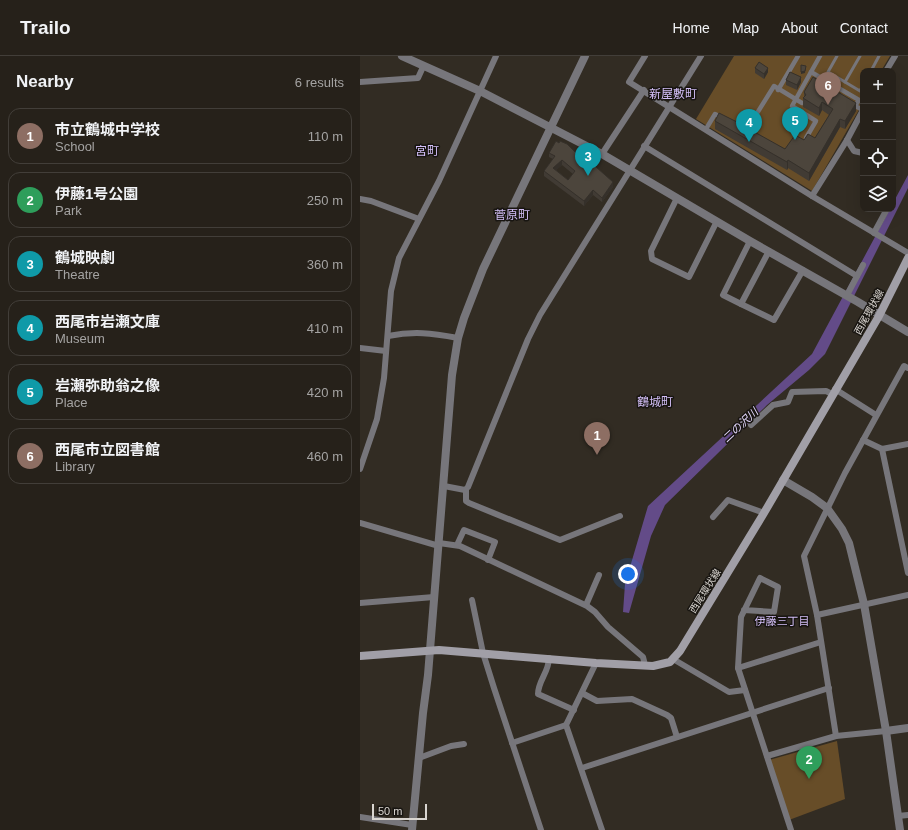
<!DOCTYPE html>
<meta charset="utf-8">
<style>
body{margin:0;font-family:Helvetica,"Noto Sans JP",sans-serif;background:#322e27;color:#f1f3f6}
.controls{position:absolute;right:12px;top:12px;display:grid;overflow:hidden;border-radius:8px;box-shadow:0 4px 16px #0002}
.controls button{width:36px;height:36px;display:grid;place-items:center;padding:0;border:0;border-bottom:1px solid #423e39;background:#26211a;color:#f1f3f6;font:20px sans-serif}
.scale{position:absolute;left:12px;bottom:10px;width:55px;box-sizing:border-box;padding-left:4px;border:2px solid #d9d5d0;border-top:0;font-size:11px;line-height:14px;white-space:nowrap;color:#d9d5d0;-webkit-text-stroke:3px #181511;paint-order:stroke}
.you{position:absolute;left:268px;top:518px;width:14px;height:14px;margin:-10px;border:3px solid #fff;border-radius:50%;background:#1a73e8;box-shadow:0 0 0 6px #1a73e833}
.badge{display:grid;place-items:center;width:26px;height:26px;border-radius:50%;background:#db2777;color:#fff;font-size:13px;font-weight:700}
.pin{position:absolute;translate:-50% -33px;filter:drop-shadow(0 1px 2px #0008)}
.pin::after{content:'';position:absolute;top:21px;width:14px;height:12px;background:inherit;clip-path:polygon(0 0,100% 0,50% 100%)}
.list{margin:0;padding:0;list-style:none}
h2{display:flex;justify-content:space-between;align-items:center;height:52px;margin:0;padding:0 16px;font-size:17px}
h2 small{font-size:13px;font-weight:400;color:#a4a3a2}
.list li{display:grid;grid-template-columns:26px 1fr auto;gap:12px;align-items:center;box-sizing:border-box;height:56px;margin:0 8px 8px;padding:0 8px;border:1px solid #423e39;border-radius:12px}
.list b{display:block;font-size:15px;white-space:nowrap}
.list p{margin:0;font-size:13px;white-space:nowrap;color:#a4a3a2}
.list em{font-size:13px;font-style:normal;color:#a4a3a2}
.icon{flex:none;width:22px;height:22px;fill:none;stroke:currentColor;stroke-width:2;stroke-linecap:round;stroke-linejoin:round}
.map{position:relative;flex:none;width:548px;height:774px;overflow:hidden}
header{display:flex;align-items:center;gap:24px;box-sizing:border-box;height:56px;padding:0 20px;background:#26211a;border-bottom:1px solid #423e39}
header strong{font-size:19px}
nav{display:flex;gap:22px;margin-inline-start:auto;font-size:14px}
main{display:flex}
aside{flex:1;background:#26211a}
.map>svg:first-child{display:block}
.green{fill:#674d28}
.water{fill:#634b88}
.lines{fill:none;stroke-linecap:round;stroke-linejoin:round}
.service{stroke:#77767b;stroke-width:3}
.pedestrian{stroke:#77767b;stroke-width:4.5}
.minor{stroke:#77767b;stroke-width:6}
.tertiary{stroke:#77767b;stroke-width:8}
.secondary{stroke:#a19fa7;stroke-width:8}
.wall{fill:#413b34;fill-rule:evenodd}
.shaded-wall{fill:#35302a}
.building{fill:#4c453c;stroke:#35302a;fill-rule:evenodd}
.labels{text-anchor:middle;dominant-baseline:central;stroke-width:3;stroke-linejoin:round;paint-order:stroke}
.street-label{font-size:10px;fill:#d9d5d0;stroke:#181511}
.water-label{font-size:11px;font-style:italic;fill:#e3d7fc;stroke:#181511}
.neighbourhood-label{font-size:11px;fill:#d2bef6;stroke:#181511}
.quarter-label{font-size:12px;fill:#d2bef6;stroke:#181511}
</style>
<header>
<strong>Trailo</strong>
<nav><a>Home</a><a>Map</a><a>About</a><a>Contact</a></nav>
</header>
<main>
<aside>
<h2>Nearby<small>6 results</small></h2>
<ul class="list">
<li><span class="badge" style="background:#8d6e63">1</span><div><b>市立鶴城中学校</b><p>School</p></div><em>110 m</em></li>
<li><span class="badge" style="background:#2e9e5b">2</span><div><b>伊藤1号公園</b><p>Park</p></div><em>250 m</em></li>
<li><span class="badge" style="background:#0f9aa8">3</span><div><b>鶴城映劇</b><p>Theatre</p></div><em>360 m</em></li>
<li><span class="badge" style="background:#0f9aa8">4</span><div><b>西尾市岩瀬文庫</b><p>Museum</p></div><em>410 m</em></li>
<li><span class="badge" style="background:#0f9aa8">5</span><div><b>岩瀬弥助翁之像</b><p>Place</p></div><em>420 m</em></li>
<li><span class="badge" style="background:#8d6e63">6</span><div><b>西尾市立図書館</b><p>Library</p></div><em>460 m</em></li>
</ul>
</aside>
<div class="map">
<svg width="548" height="774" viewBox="0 0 548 774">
<rect width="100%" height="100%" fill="#322c23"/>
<g class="green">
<path d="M374,0H530L521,15H503V47L452,135L336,63Z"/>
<path d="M477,685L485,743L429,764L409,704Z"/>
</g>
<path class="water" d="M548,119V132L465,298L449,314L407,349L305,449L291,480L269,557L263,556L265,528L288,450L452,298L530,153H533V147Z"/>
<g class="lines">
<g class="service">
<path d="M477,0L468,16L485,26L500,0"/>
<path d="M511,15L519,0"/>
<path d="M485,26L500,35L503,29"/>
</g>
<g class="pedestrian">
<path d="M460,0L451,16L499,44L495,50L503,54"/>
<path d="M418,34L438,0"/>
<path d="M346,73L355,58L363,62"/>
<path d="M386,75L414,30L442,47"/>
<path d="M446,82L456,65L432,50L451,16"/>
</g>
<g class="minor">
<path d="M285,0L269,26L452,140L548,197"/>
<path d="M526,15L535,0"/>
<path d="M0,26L58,22L63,11"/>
<path d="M487,84L494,95L503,97"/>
<path d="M284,90L497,220"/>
<path d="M242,98L284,34"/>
<path d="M452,140L487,84L503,54"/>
<path d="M533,141V142"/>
<path d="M317,142L291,195L292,203L329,221L357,165"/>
<path d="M0,143L11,145L59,163"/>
<path d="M514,177L527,153"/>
<path d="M409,195L381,248L414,264L443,214"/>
<path d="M487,239L503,209"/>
<path d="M381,248L363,239L390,185"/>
<path d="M28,280C54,275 71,277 98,282"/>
<path d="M0,292L26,295"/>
<path d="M475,333L516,359"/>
<path d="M391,369L413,349L428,346L432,336L466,335L472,338"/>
<path d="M503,384L522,393L548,388"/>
<path d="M522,393L548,517"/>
<path d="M0,413L17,363L24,322L31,235L39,202L79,125L136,0"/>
<path d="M84,430L105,434L108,431L168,283L180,259L341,0"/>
<path d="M106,434V445L109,447L200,484L260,460"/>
<path d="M353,461L368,444L404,457"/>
<path d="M0,467L79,490"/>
<path d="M79,487L100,490L227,550L235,556L248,571L283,601L285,609"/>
<path d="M97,489L104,474L135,486L128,504"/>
<path d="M112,544L123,597L134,632L181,774"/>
<path d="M0,547L74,541"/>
<path d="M226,549L239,519"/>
<path d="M384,554L414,556L418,531L400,522L381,561L378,612L431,774"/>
<path d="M457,559L548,539"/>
<path d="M189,602C189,616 178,625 178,638L214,654"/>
<path d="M313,603L369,636L385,634"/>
<path d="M236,607L206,669L242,774"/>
<path d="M378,612L461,586"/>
<path d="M222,637L237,645L272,643L307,659L311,662L317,681"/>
<path d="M476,680L457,559L444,500L485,417L544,310L548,312"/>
<path d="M152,687L206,669"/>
<path d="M407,700L476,680L526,675"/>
<path d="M59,702L91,690L104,688"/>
<path d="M222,712L469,632"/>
<path d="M538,760L548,759"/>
<path d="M0,761L52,769"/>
</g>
<g class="tertiary">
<path d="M42,0L120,35L242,98L390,185L498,246L548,276"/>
<path d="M423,424L452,441L467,452L482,473L489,487L504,548L526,675L540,774"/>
<path d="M526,675L548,672"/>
<path d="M52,774L63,657L68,619L92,319L98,282L104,262L123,213L225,0"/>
</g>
<path class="secondary" d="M0,600L79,594L236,607L293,610L310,606L320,595L404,457L519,260L548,202"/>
</g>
<g class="wall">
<path d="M395,12L408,16L404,23L395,17Z"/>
<path d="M426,24L441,26L437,34L426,29Z"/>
<path d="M444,36L496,55L485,73L480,71L449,125L428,112L427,114L355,73V65L384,74L425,93L444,84L455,82L469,59L462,54L459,60L443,51V42L444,41Z"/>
<path d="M189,97L253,131L242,146L233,139L224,150L184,120V115L193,103L189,101ZM202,109L213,118L208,124L196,114Z"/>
</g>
<g class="shaded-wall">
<path d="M446,10L445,17L441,18V16Z"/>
<path d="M408,12V16L404,23V18Z"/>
<path d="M441,21V26L437,34V29Z"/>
<path d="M462,46V54L459,60V52Z"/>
<path d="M496,47V55L485,73V65Z"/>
<path d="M480,63V71L449,125V117Z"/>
<path d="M202,104V109L193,117V112Z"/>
<path d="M428,104V112L427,114V106Z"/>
<path d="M253,126V131L242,146V142Z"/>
<path d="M233,134V139L224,150V145Z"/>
</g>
<g class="building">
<path d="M399,6L408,12L404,18L395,12Z"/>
<path d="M441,9L446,10L445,15L441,16Z"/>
<path d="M430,16L441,21L437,29L426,24Z"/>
<path d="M453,21L496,47L485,65L480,63L449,117L428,104L427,106L355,65L359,57L383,69L384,74L389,73L425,93L435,79L444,84L448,78L455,82L473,53L462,46L459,52L443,42L446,39L444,36Z"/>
<path d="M196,85L199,87L200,85L207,88L217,98L219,96L253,126L242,142L233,134L224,145L184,115L195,100L189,97ZM202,104L215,115L208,124L193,112Z"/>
</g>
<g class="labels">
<g class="street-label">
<text transform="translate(509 256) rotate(-61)">西尾環状線</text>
<text transform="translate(345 535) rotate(-58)">西尾環状線</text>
</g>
<g class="water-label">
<text transform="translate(380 369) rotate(-43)">二の沢川</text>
</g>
<g class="neighbourhood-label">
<text x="422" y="565">伊藤三丁目</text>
</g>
<g class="quarter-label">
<text x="313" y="38">新屋敷町</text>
<text x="67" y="95">宮町</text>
<text x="152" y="159">菅原町</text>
<text x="295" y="346">鶴城町</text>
</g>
</g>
</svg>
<div class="controls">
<button>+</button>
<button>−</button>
<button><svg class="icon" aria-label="locate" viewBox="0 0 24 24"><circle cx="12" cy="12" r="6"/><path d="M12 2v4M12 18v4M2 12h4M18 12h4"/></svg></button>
<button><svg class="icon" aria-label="layers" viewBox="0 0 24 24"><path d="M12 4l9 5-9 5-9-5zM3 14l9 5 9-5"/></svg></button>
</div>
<div class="scale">50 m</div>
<div class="you"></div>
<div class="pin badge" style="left:237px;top:399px;background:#8d6e63">1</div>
<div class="pin badge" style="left:449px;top:723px;background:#2e9e5b">2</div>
<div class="pin badge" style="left:228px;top:120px;background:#0f9aa8">3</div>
<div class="pin badge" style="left:389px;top:86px;background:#0f9aa8">4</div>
<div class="pin badge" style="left:435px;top:84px;background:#0f9aa8">5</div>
<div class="pin badge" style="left:468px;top:49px;background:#8d6e63">6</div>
</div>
</main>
